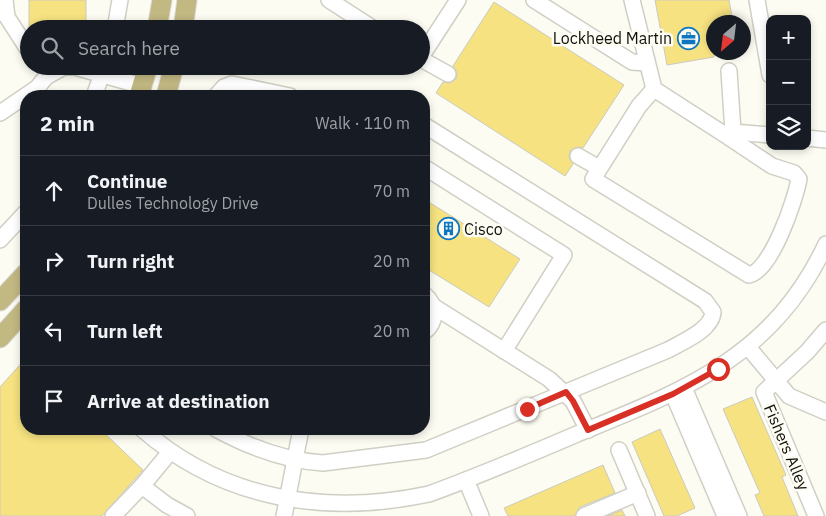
<!DOCTYPE html>
<meta charset="utf-8">
<style>
body{margin:0;font-family:"IBM Plex Sans",sans-serif;background:#20242c;color:#f1f3f6}
.controls{position:absolute;right:15px;top:15px;display:grid;overflow:hidden;border-radius:10px;box-shadow:0 2px 8px #0003}
.controls button{width:45px;height:45px;display:grid;place-items:center;padding:0;border:0;border-bottom:1px solid #363941;background:#171b24;color:#f1f3f6;font:25px sans-serif}
.compass{position:absolute;left:706px;top:15px;width:45px;height:45px;border-radius:50%;background:#171b24;box-shadow:0 2px 8px #0003;rotate:208deg}
.stop{position:absolute;width:15px;height:15px;margin:-11px;border:4px solid #d93025;border-radius:50%;background:#fff}
.stop.end{background:#d93025;border-color:#fff;box-shadow:0 1px 5px #0008}
.list{margin:0;padding:0;list-style:none}
h2{display:flex;justify-content:space-between;align-items:center;height:65px;margin:0;padding:0 20px;font-size:21px}
h2 small{font-size:16px;font-weight:400;color:#9ea1a6}
.list li{display:grid;grid-template-columns:32px 1fr auto;gap:15px;align-items:center;box-sizing:border-box;height:70px;padding:0 20px;border-top:1px solid #363941}
.list b{display:block;font-size:19px;white-space:nowrap}
.list p{margin:0;font-size:16px;white-space:nowrap;color:#9ea1a6}
.list em{font-size:16px;font-style:normal;color:#9ea1a6}
.icon{flex:none;width:28px;height:28px;fill:none;stroke:currentColor;stroke-width:2;stroke-linecap:round;stroke-linejoin:round}
.map{position:relative;flex:none;width:826px;height:516px;overflow:hidden}
.search{position:absolute;background:#171b24;box-shadow:0 2px 8px #0003;left:20px;top:20px;width:410px;height:55px;display:flex;align-items:center;gap:12px;box-sizing:border-box;padding:0 18px;border-radius:28px;color:#9ea1a6;font-size:19px}
.panel{position:absolute;background:#171b24;box-shadow:0 2px 8px #0003;left:20px;top:90px;width:410px;height:345px;border-radius:20px}
.map>svg:first-child{display:block}
.building{fill:#f6e280;stroke:#cbcac0}
.lines{fill:none;stroke-linecap:round;stroke-linejoin:round}
.minor-casing{stroke:#d0cfc5;stroke-width:18}
.major-casing{stroke:#d9d9d8;stroke-width:21}
.minor{stroke:#fff;stroke-width:15}
.major{stroke:#c2b882;stroke-width:19}
.route{stroke:#d93025;stroke-width:6}
.labels{text-anchor:middle;dominant-baseline:central;stroke-width:5;stroke-linejoin:round;paint-order:stroke}
.poi-label{font-size:16px;fill:#10100d;stroke:#fdfcf2;text-anchor:end}
.street-label{font-size:16px;fill:#10100d;stroke:#fdfcf2}
</style>
<div class="map">
<svg width="826" height="516" viewBox="0 0 826 516">
<rect width="100%" height="100%" fill="#fdfcf2"/>
<g class="building">
<rect x="29" y="0" width="57" height="29"/>
<path d="M655,0H729L733,22H714V57L667,65Z"/>
<path d="M494,2L624,85L583,148L577,147L570,151L569,157L573,164L565,176L436,93L443,82L449,83L456,79L457,73L453,66Z"/>
<path d="M424,199L520,259L489,307L424,267Z"/>
<path d="M26,358V429H100L143,470L102,516H0V387Z"/>
<path d="M752,397L786,475L782,477L798,516H764L755,495L760,493L723,409Z"/>
<path d="M660,429L695,508L677,516H664L632,442Z"/>
<path d="M603,465L615,493L580,507L575,516H508L504,508Z"/>
<path d="M622,510L625,516H608Z"/>
</g>
<g class="lines">
<defs>
<g id="minor">
<path d="M5,0L7,17L29,51"/>
<path d="M329,0L374,29"/>
<path d="M534,0L632,62L647,63"/>
<path d="M632,0L654,89L730,138L733,132L770,135"/>
<path d="M757,0L770,75"/>
<path d="M115,29L120,0"/>
<path d="M421,57L458,0"/>
<path d="M421,59L448,74"/>
<path d="M729,71L733,132"/>
<path d="M654,89L639,106L593,179L749,275C771,271 795,201 799,179L794,173L772,166L730,138"/>
<path d="M94,96L105,66"/>
<path d="M216,96L224,87L232,84L290,96"/>
<path d="M0,113L37,88L46,77L64,67H75L142,86"/>
<path d="M807,138L826,140"/>
<path d="M578,156L599,168"/>
<path d="M424,167L564,255L504,351"/>
<path d="M0,240L26,212"/>
<path d="M424,294C437,305 437,322 424,332"/>
<path d="M433,306L549,379L573,401L588,430"/>
<path d="M748,347L789,396L826,412"/>
<path d="M684,388L739,516"/>
<path d="M673,394L725,516"/>
<path d="M142,429C223,500 325,516 429,494C479,476 528,455 577,434C685,390 773,357 826,244"/>
<path d="M216,429C249,447 285,461 323,463L426,450L668,350C682,342 712,330 713,312L705,301L424,125"/>
<path d="M619,450L647,516"/>
<path d="M466,480L481,516"/>
<path d="M142,486L167,505L187,516"/>
<path d="M113,516L142,486L170,452"/>
<path d="M284,516L301,429"/>
<path d="M584,516L638,493"/>
<path d="M816,516L764,392L807,352L826,330"/>
</g>
<g id="major">
<path d="M157,29L162,0"/>
<path d="M183,29L187,0"/>
<path d="M139,96L148,66"/>
<path d="M166,96L174,66"/>
<path d="M0,301L26,273"/>
<path d="M0,338L26,309"/>
</g>
</defs>
<use href="#minor" class="minor-casing"/>
<use href="#major" class="major-casing"/>
<use href="#minor" class="minor"/>
<use href="#major" class="major"/>
</g>
<g class="lines">
<path class="route" d="M527,409L566,392L573,401L588,430L673,394L718,369"/>
</g>
<defs>
<symbol id="office-ring" viewBox="-11 -11 22 22"><circle r="9.5" fill="#fdfcf2" stroke="#0f77c2" stroke-width="1.5"/><path d="M-6-3h4V-5.5h4V-3h4V5H-6ZM-1-4.5V-3h2v-1.5ZM-6 0V1H6V0Z" fill="#0f77c2"/></symbol>
<symbol id="building-ring" viewBox="-11 -11 22 22"><circle r="9.5" fill="#fdfcf2" stroke="#0f77c2" stroke-width="1.5"/><path d="M-4-6H4V6H1V3H-1V6H-4ZM-2.5-4.3h1.7v1.8h-1.7ZM.8-4.3h1.7v1.8H.8ZM-2.5-1h1.7V.8h-1.7ZM.8-1h1.7V.8H.8Z" fill="#0f77c2"/></symbol>
</defs>
<g fill-rule="evenodd">
<use href="#office-ring" x="676" y="26" width="25" height="25"/>
<use href="#building-ring" x="436" y="216" width="25" height="25"/>
</g>
<g class="labels">
<g class="poi-label">
<text x="672" y="38">Lockheed Martin</text>
<text x="464" y="229" text-anchor="start">Cisco</text>
</g>
<g class="street-label">
<text transform="translate(787 447) rotate(67)">Fishers Alley</text>
</g>
</g>
</svg>
<div class="controls">
<button>+</button>
<button>−</button>
<button><svg class="icon" aria-label="layers" viewBox="0 0 24 24"><path d="M12 4l9 5-9 5-9-5zM3 14l9 5 9-5"/></svg></button>
</div>
<svg class="compass" viewBox="-18 -18 36 36"><path d="M0-13l5 13h-10z" fill="#e53935"/><path d="M0 13l5-13h-10z" fill="#9ea1a6"/></svg>
<div class="stop" style="left:718px;top:369px"></div>
<div class="stop end" style="left:527px;top:409px"></div>
<div class="search"><svg class="icon" aria-label="search" viewBox="0 0 24 24"><circle cx="10" cy="10" r="6"/><path d="M15 15l6 6"/></svg>Search here</div>
<section class="panel">
<h2>2 min<small>Walk · 110 m</small></h2>
<ul class="list">
<li><svg class="icon" aria-label="ahead" viewBox="0 0 24 24"><path d="M12 20V5M6 11l6-6 6 6"/></svg><div><b>Continue</b><p>Dulles Technology Drive</p></div><em>70 m</em></li>
<li><svg class="icon" aria-label="right" viewBox="0 0 24 24"><path d="M7 20v-9h11M14 6l5 5-5 5"/></svg><div><b>Turn right</b></div><em>20 m</em></li>
<li><svg class="icon" aria-label="left" viewBox="0 0 24 24"><path d="M17 20v-9H6M10 6l-5 5 5 5"/></svg><div><b>Turn left</b></div><em>20 m</em></li>
<li><svg class="icon" aria-label="arrive" viewBox="0 0 24 24"><path d="M6 21V4h12l-3 4 3 4H6"/></svg><div><b>Arrive at destination</b></div></li>
</ul>
</section>
</div>
